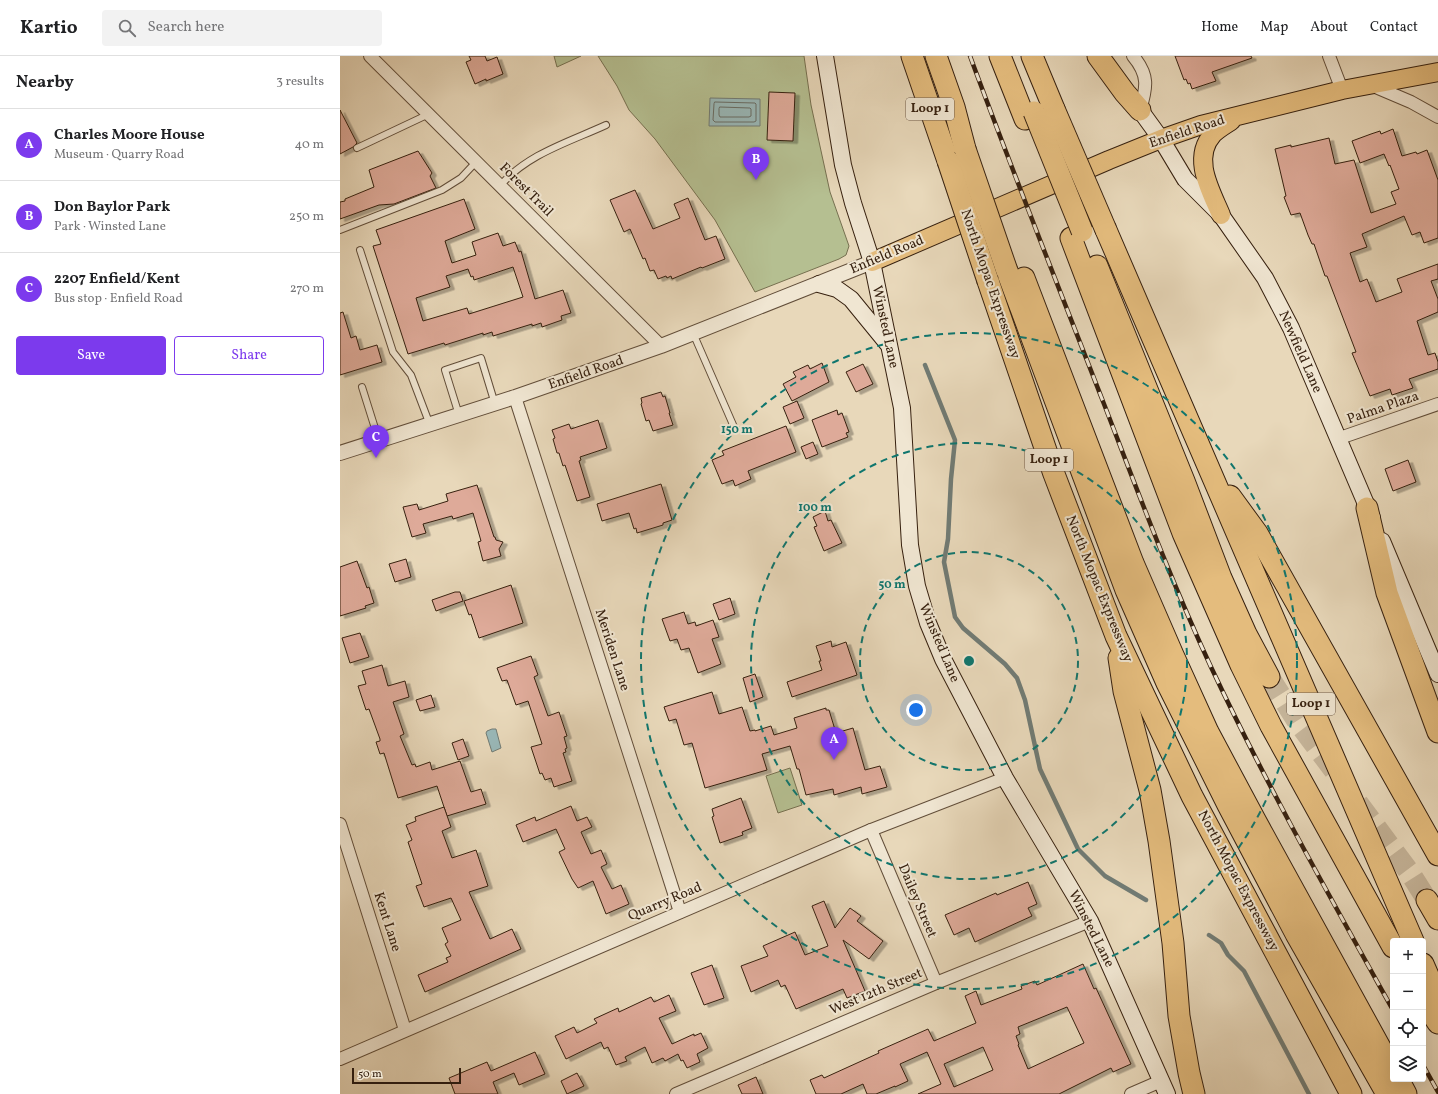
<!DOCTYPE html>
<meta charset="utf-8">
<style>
body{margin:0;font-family:Vollkorn,serif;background:#f2f2f2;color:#202124}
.controls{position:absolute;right:12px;bottom:12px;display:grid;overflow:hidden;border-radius:4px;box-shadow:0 4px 16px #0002}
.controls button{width:36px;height:36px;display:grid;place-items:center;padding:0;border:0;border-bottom:1px solid #e0e0e0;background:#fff;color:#202124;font:20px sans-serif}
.scale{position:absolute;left:12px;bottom:10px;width:109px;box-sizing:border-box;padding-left:4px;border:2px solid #36200f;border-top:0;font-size:11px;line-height:14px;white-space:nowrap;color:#36200f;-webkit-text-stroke:3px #f0e6d2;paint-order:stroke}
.you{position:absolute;left:576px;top:654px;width:14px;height:14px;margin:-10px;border:3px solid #fff;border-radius:50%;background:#1a73e8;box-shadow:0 0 0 6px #1a73e833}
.badge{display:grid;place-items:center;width:26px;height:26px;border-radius:50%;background:#7c3aed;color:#fff;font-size:13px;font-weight:700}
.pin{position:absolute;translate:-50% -33px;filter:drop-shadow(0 1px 2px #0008)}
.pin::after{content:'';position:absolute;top:21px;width:14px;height:12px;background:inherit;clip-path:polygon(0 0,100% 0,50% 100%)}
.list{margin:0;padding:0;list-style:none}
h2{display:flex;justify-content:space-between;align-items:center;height:52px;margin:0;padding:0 16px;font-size:17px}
h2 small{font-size:13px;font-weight:400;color:#757577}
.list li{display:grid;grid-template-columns:26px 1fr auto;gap:12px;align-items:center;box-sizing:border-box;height:72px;padding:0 16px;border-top:1px solid #e0e0e0}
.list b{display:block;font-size:15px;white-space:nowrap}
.list p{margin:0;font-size:13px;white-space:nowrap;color:#757577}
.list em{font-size:13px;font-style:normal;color:#757577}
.actions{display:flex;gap:8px;padding:12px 16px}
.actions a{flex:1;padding:9px 0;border:1px solid #7c3aed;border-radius:4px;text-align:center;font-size:14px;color:#7c3aed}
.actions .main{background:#7c3aed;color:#fff}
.icon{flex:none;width:22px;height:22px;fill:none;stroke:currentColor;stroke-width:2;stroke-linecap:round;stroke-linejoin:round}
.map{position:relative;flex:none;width:1098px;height:1038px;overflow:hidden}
header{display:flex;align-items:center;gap:24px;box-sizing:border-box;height:56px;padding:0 20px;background:#fff;border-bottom:1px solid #e0e0e0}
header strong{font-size:19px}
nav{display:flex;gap:22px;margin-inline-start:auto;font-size:14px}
.search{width:280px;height:36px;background:#f2f2f2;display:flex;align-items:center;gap:10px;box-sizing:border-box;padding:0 14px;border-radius:4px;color:#757577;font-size:15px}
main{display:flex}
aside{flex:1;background:#fff}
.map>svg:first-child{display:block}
.green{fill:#b5bf91;stroke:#767050}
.water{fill:#99b8b8;stroke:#717b74}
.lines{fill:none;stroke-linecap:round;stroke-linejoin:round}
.shore{stroke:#686c64;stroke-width:1}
.stream{stroke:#717b74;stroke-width:4.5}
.building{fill:#deaa99;stroke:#36200f;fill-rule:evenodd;filter:url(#shadow)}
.motorway-tunnel{stroke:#c4b398;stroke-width:21;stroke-dasharray:21 10;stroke-linecap:butt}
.service-casing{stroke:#624e3a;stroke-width:8}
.minor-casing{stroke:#624e3a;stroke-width:14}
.tertiary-casing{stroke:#624e3a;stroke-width:16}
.secondary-casing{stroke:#36200f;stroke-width:18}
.primary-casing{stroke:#36200f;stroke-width:20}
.motorway-casing{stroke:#36200f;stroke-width:23}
.service{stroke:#f0e6d2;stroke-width:6}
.minor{stroke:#f0e6d2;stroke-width:12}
.tertiary{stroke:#f0e6d2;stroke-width:14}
.secondary{stroke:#f0e6d2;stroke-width:16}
.primary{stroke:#e4bc7d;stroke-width:18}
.motorway{stroke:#e4bc7d;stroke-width:21}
.rail-casing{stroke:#36200f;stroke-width:4.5}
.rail{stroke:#f0e6d2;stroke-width:3;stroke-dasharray:9;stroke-linecap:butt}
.motorway-bridge-casing{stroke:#36200f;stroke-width:23;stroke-linecap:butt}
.motorway-bridge{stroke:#e4bc7d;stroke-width:21}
.ring{fill:none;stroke:#0f766e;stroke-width:2;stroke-dasharray:7 5}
.labels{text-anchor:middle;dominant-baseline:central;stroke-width:4;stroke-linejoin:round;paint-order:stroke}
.shield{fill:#f0e6d2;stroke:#6e5b4a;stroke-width:1}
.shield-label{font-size:13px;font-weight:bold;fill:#36200f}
.street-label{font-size:14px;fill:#36200f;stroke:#f0e6d2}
.centre{fill:#0f766e;stroke:#f0e6d2;stroke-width:2}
.ring-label{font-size:12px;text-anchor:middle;font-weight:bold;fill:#0f766e;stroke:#f0e6d2;stroke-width:4;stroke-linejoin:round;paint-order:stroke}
</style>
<header>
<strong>Kartio</strong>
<div class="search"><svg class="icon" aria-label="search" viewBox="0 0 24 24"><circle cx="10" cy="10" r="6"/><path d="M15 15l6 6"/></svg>Search here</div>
<nav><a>Home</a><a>Map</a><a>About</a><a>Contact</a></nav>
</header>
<main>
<aside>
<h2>Nearby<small>3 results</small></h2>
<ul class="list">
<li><span class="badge">A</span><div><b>Charles Moore House</b><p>Museum · Quarry Road</p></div><em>40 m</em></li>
<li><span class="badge">B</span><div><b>Don Baylor Park</b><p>Park · Winsted Lane</p></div><em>250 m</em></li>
<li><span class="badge">C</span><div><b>2207 Enfield/Kent</b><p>Bus stop · Enfield Road</p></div><em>270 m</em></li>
</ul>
<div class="actions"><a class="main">Save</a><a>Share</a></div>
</aside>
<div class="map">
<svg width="1098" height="1038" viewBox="0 0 1098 1038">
<defs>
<filter id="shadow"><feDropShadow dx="4.5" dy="2.5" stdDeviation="0" flood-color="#0004"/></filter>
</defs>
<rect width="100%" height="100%" fill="#e8d8ba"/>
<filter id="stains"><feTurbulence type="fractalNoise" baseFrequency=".005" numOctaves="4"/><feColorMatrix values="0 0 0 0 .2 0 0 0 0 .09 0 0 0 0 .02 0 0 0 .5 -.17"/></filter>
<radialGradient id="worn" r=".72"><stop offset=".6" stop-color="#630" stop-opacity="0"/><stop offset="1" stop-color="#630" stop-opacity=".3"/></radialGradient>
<g class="green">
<path d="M214,0H241L217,11Z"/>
<path d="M258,0H464L471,49L490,136L509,190L506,199L499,203L415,236L375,164L315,83L289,54L277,30Z"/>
<path d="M450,712L462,749L438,757L426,720Z"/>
</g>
<g class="water">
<path d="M370,42L420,43V70H369Z"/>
<path d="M152,673H156L161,692L152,696L146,677L147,675Z"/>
</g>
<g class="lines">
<g class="shore">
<path d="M375,46L415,47L416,48V65L414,66H375L373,64L374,48Z"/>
<path d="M380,51L410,52L411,53V60L409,61H380L379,59V53Z"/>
</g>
<g class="stream">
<path d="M585,309L615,384L611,423L608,483L604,506L615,561L623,572L665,608L677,622L685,644L700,713L738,793L765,820L806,844"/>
<path d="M869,879L881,887L888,899L904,915L969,1038"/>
</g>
</g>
<g class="building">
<path d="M129,0H145L147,5L157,1L163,18L146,25V23L135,28L126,6L131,4Z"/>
<path d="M835,0H911L912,2L872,16L876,25L852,33L850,27L848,28L846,23L844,24Z"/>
<path d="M429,36L455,37L453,85L427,84Z"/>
<path d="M0,54L17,87L13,91L0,98Z"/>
<path d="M1053,73L1062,100L1076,96L1077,98L1087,94L1098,124V182L1084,187L1080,176L1072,179L1064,160L1022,178L1027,191L1010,197L1020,226L1027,223L1036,246L1062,236L1057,223L1098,208V223L1091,225L1098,243V256L1077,265L1088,299L1095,297L1098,306V313L1069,323L1073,332L1052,339L1050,333L1030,340L1012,297L1016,296L987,220H985L974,188H972L968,179L960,157L951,159L944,141L946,140L935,93L951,89V91L989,82L995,108L1014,104L1031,157L1056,148L1051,136L1059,133L1050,109L1049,110L1044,98L1020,107L1012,85L1031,78L1040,75L1041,78Z"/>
<path d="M78,95L92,117L90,120L96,132L54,148L39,149L0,163V146L5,145V143L34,131L29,114Z"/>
<path d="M295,134L313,173L340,162L334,148L348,142L365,184L376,180L385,203L362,212L361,211L332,223L331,220L327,222L326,220L318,223L314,214L310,215L305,202L303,203L290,173L284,176L270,144Z"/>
<path d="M124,143L135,173L105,185L112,207L136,199L132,186L158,177L163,190L175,186L179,196L181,195L195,243L223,234L231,257L221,260L222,264L202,271L201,267L192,270V268L153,280L152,276L143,279V277L105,289L104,287L68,298L33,190L41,188L36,174ZM173,211L183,241L129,258L127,252L83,265L76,242L110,231L106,220L128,213L131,221L133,220L134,224Z"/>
<path d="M3,256L11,282L16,280L20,294L37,289L42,306L0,319V257Z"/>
<path d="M482,307L489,326L452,345L443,328L456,321L453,316L468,309L470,313Z"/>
<path d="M523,308L533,328L516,336L506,316Z"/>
<path d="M321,336L323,341L325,340L330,357H329L333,369L313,375L309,364L306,365L301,348L302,347L301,342Z"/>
<path d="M457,345L464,362L450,368L443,351Z"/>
<path d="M497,354L498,359L502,357L509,376L506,377L508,381L482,391L472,364Z"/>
<path d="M258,364L267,392L240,401L241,404L239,405L250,441L237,445L225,409L223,410L219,397H217L213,383L215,382L212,374L229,368L231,373Z"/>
<path d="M446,370L456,396L408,415L411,423L395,430L393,424L382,428L372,404L384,399L382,395Z"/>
<path d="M473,386L478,398L466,403L461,391Z"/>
<path d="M1068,404L1076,426L1053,435L1045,413Z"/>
<path d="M321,428L332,464L323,467V469L297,477L296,472L294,473L289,457L262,465L257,448Z"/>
<path d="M137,429L154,481H155L156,484L163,486L159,493L161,500L143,505L138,486L141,485L133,457L113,463L112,460L83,468L86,477L72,481L63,451L77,448L79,454L108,445L106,438Z"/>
<path d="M485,455L488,465L491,464L502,487L484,495L474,471L477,470L473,461Z"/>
<path d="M66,503L71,521L55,526L49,508Z"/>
<path d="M17,505L27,532L29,531L34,547L25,550L26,552L0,560V511Z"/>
<path d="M171,529L183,567L139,582L131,558L129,559L124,545Z"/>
<path d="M115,536H120L123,545L96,555L92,544Z"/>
<path d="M390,542L395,558L379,564L373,548Z"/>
<path d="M344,556L348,568L355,566L356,570L373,564L379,581L372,583L381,608L358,617L349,592L341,594L337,583L330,585L322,563Z"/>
<path d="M20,577L29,601L10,607L2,582Z"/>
<path d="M491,585L492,591L506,586L517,619L452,641L447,626L482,614L479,605H481L476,590Z"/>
<path d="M191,600L198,619L194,621L208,660L219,656L227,680L224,681L227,692L225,693L226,696L223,697L232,725L214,731L211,722L205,724L202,717L200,718L191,691L202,688L188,645L176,649L167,624L162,625L157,612Z"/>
<path d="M42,609L48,630L65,625L69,641L53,646L64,678L60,680L72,709L75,708L76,711L90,706L92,714L120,705L131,736L141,733L146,748L107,760L97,730L58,742L44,697L40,698L36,686L40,685V683L29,653L26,654L18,630L26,628L22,615Z"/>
<path d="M415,618L423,641L410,646L403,622Z"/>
<path d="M372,636L379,658L402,651L410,675L415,674V675L431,670L434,679L457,672L454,662L486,652V654H489L496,677L513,672L525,714L540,710L547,731L522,738L521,731L494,739L493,733L466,739L459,713H457L450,690L422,698L427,714L365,732L352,687L344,689L336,663L329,665L324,651Z"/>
<path d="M91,639L95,651L80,655L76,644Z"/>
<path d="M123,683L129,700L118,704L112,687Z"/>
<path d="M401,742L412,772L402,776L403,779L380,787L372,761L374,760L372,753Z"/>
<path d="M231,750L237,765L247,761L252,771L241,776L251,798L261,794L267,808L261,811L272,833L281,829L289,848L266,858L253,825L238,832L232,823L219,796L225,793L216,773L183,786L176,769L195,761L196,765Z"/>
<path d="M104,751L111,771L102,775L112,802L136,794L148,830L129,836L150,883L172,873L181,893L85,936L78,919L108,906L106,902L111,900L105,888L108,886L102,872L121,864L111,842L84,851L76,830L82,828L68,786L72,784L66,769L76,765L75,761Z"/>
<path d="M688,826L697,848L688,852L692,860L635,886L629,872L614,879L605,859L656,837L657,839Z"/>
<path d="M484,845L495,872L510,852L521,860L517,865L543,885L529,903L503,884L525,935L507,942L503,933L456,953L445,929L441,931L438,924L411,936L401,910L428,900L423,890L455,876L465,899L488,890L472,850Z"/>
<path d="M743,908L754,933L756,932L791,1008L773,1016L771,1012L719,1038H578L601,1028L587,996L560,1008L568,1025L555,1031V1030L536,1038H527L523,1028L501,1038H476L470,1024L482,1019L484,1022L539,997L538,995L588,973L594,985L636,967L625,940L636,935L641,949L682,933L681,930L695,925L697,929ZM727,951L744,987L688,1013L678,989L679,988L676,980L680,978L678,971ZM643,991L653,1014L614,1031L604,1008Z"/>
<path d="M372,909L384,942L364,949L351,917Z"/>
<path d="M329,939L336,955L319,962L332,988L354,978V980L361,977L368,992L357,998L360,1006L347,1012L343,1004L341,1005L338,998L325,1005L323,1002L312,1007L305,991L285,1001L287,1005L276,1009L268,991L264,993L261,986L226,1003L215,980L234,971L237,977L257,967L254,963L278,952L279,956L311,941L314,946Z"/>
<path d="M195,996L205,1018L179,1029L174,1017L153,1026L158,1038H115L109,1022L147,1006L151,1015Z"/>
<path d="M237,1017L244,1030L227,1038L221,1025Z"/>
<path d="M416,1021L423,1038H402L398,1029Z"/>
</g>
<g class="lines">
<g class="motorway-tunnel">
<path d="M929,621L957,665L996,717"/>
<path d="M1018,747L1070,817L1087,844"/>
</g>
<defs>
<g id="service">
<path d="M17,92L89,58"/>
<path d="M160,130C187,98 229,86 266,69"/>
<path d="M0,174L102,134L121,122L136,106"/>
<path d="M20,194L53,296L71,319L90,369"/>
<path d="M353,277L394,371"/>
<path d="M22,331L39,385"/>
<path d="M119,359L105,314L141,302L155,348"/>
</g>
<g id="minor">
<path d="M30,0L321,290"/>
<path d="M793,0C809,19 807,31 800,54"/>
<path d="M989,0L1002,34"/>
<path d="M1031,29L1071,46L1098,61"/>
<path d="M175,341L340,856"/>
<path d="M997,383L1098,348"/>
<path d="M0,768L65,974"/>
<path d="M531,774L596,927"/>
<path d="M0,1003L531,774L665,722"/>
<path d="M336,1038L596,927L750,865"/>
<path d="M791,1038L821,1025"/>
</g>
<path id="tertiary" d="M0,397L175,341L321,290L532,206"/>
<g id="secondary">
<path d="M485,0L503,109L513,147L532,206L562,352L570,489L577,530L588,567L603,603L665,722L750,865L827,1038"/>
<path d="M800,54L821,83L845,123L881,159L925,222L951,272L1032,462"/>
<path d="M479,228L497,233L511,243L547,287"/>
<path d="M1042,485L1098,618"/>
</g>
<g id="primary">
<path d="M881,159C871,135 851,102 873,78C878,73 885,69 891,65"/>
<path d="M532,206L769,104L821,83L861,69L1002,34L1098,16"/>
</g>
<g id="motorway">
<path d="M572,0L608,105"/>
<path d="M596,0L614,51L625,93"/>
<path d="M660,0L685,63"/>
<path d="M692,0L714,53"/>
<path d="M758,0L785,37L800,54"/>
<path d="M766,174L1073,885"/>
<path d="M731,182L843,477L901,609L931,670L1053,891"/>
<path d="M757,210L844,425L881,522L906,578L929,621"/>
<path d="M667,215L786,534L827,627L888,749L956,878L1047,1038"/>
<path d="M684,222L793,507L833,599L868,676L915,764L1053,1015"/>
<path d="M648,225L714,418L776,580L852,740L1011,1038"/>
<path d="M890,440L917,477L1098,799"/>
<path d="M1027,452L1047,537L1098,676"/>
<path d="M779,602L784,635L810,734L819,785L833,887L839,960L849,1017L854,1038"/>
<path d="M1087,844L1098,863"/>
<path d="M1083,908L1098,942"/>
<path d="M1083,944L1098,967"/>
<path d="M1058,1023L1066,1038"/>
</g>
</defs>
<use href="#service" class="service-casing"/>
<use href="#minor" class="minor-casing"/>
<use href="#tertiary" class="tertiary-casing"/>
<use href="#secondary" class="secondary-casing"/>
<use href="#primary" class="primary-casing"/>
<use href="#motorway" class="motorway-casing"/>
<use href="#service" class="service"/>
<use href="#minor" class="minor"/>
<use href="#tertiary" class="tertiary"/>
<use href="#secondary" class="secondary"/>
<use href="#primary" class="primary"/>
<use href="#motorway" class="motorway"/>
<defs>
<g id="rail">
<path d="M630,0C673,117 719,232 764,348C798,436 831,525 871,611C926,728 990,841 1053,954"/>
<path d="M1083,1009L1098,1036"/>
</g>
</defs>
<use href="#rail" class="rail-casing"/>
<use href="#rail" class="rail"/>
<defs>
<g id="motorway-bridge">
<path d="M714,53L766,174"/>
<path d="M694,56L742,175"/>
<path d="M625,93L667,215"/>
<path d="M608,105L648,225"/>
</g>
</defs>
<use href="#motorway-bridge" class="motorway-bridge-casing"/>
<use href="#motorway-bridge" class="motorway-bridge"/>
</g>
<g class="ring">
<circle cx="629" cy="605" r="109"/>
<circle cx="629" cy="605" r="218"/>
<circle cx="629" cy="605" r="328"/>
</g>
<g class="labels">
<g class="shield">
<rect x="566" y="42" width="48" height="22" rx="3"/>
<rect x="685" y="393" width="48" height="22" rx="3"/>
<rect x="947" y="637" width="48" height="22" rx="3"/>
</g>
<g class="shield-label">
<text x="590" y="53">Loop 1</text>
<text x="709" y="404">Loop 1</text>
<text x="971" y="648">Loop 1</text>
</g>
<g class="street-label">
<text transform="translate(847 76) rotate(-18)">Enfield Road</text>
<text transform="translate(186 134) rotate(45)">Forest Trail</text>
<text transform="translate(547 199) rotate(-23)">Enfield Road</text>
<text transform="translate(650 228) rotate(71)">North Mopac Expressway</text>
<text transform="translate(545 271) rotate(78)">Winsted Lane</text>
<text transform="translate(960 296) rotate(66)">Newfield Lane</text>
<text transform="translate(246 317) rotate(-19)">Enfield Road</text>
<text transform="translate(1043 352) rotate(-19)">Palma Plaza</text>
<text transform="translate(759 533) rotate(68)">North Mopac Expressway</text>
<text transform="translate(599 587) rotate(67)">Winsted Lane</text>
<text transform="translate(272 594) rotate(72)">Meriden Lane</text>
<text transform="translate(898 825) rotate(62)">North Mopac Expressway</text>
<text transform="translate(577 845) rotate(67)">Dailey Street</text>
<text transform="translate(325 846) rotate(-23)">Quarry Road</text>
<text transform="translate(47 866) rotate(72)">Kent Lane</text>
<text transform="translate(751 873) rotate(63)">Winsted Lane</text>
<text transform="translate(536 936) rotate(-23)">West 12th Street</text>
</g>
</g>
<circle cx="629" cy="605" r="6" class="centre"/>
<g class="ring-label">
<text x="397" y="377">150 m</text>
<text x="475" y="455">100 m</text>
<text x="552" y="532">50 m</text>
</g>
<rect width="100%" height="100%" filter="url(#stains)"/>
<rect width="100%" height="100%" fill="url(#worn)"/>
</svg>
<div class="controls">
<button>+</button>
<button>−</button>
<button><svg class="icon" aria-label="locate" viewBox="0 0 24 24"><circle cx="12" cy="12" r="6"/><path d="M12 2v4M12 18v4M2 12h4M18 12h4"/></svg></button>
<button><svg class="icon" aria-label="layers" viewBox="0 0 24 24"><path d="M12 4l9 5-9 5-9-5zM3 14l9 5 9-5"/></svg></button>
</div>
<div class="scale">50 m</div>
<div class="you"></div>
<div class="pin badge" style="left:494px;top:704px">A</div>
<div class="pin badge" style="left:416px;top:124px">B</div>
<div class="pin badge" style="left:36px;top:402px">C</div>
</div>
</main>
